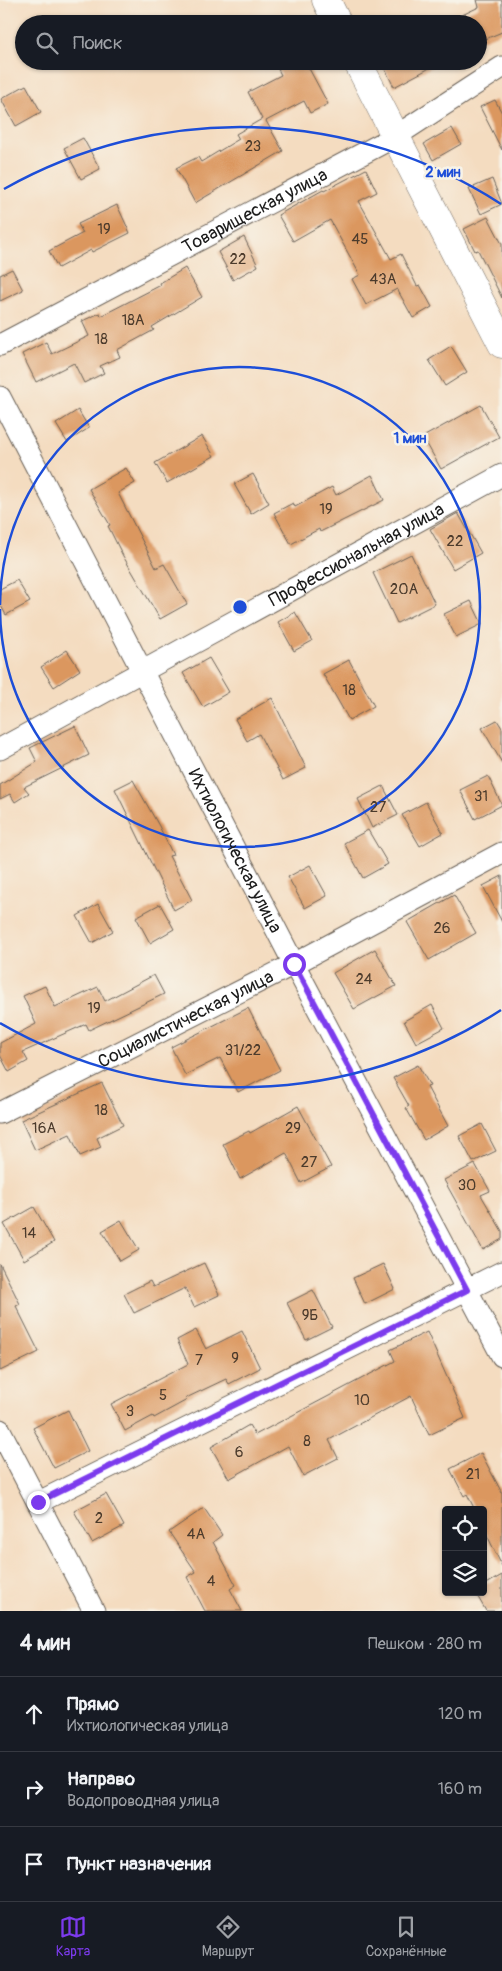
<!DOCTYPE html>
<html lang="ru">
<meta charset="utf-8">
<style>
body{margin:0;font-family:Pangolin,sans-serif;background:#20242c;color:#f1f3f6}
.controls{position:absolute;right:15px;bottom:15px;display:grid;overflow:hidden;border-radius:5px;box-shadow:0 1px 4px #0004}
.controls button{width:45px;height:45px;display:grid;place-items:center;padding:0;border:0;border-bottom:1px solid #363941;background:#171b24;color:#f1f3f6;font:25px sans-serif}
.stop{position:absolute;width:15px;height:15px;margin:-11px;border:4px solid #7c3aed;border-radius:50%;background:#fff}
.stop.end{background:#7c3aed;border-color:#fff;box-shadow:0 1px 5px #0008}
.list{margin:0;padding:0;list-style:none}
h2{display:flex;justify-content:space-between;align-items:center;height:65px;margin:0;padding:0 20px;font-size:21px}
h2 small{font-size:16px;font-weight:400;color:#9ea1a6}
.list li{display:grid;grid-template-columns:32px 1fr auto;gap:15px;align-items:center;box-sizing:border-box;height:75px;padding:0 20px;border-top:1px solid #363941}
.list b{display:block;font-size:19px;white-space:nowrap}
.list p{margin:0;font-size:16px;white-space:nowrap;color:#9ea1a6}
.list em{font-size:16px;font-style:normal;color:#9ea1a6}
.icon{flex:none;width:28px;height:28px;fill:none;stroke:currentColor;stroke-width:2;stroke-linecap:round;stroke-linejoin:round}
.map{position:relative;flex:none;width:502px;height:1611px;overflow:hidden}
.search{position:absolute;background:#171b24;box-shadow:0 1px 4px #0004;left:15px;right:15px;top:15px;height:55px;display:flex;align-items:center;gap:12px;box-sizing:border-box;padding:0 18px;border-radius:28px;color:#9ea1a6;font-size:19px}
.sheet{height:290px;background:#171b24}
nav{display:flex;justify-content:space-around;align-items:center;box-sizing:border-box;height:70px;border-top:1px solid #363941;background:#171b24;font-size:14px;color:#9ea1a6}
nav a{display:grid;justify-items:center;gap:2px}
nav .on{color:#7c3aed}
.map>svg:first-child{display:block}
.building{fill:#db975e}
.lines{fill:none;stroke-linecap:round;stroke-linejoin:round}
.minor-casing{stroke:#685f55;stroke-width:23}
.major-casing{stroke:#685f55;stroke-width:29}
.minor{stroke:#fff;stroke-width:21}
.major{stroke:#fff;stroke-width:28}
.route{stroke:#7c3aed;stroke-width:6}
.ring{fill:none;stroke:#1d4ed8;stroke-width:2.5}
.labels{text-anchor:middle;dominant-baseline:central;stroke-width:5;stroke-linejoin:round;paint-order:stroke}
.number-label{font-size:15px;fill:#4c3b2c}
.street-label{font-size:18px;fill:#1c1c1c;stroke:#f7f3e8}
.centre{fill:#1d4ed8;stroke:#f7f3e8;stroke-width:2.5}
.ring-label{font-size:15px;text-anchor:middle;font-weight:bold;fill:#1d4ed8;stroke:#f7f3e8;stroke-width:5;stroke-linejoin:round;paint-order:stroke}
</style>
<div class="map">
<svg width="502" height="1611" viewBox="0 0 502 1611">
<rect width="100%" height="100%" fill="#f7f3e8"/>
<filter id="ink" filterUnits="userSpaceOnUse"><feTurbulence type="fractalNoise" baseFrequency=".02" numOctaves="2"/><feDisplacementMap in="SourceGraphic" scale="10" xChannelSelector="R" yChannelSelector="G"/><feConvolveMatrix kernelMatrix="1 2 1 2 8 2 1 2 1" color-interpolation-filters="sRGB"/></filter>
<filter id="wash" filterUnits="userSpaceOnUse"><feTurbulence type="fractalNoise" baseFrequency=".0096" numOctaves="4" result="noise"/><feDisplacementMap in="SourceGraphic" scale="20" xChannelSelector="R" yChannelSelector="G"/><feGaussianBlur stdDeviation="1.12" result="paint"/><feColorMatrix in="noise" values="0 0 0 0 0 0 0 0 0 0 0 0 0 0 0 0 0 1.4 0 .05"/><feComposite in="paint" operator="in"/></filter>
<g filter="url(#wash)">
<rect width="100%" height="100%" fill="#f4dcc0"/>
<g id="blocks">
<g class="building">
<path d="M477,0H502V32L478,42V24H443L479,7Z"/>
<path d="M274,61H305L328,104L310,113L304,101L266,121L283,151L195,203L176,168L198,157L201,162L239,139L236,134L262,119L248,92L281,75Z"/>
<path d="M381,61H443L394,87Z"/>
<path d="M26,85L41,112L16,126L1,99Z"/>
<path d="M495,100L502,113V150L480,107Z"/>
<path d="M452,128L461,144L433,160L424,144Z"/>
<path d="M83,138L100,169L81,179L64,148Z"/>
<path d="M366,169L377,192L359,201L391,259L401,254L417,286L420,285L432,307L413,318L397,289L366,305L352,279L360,275L330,220L293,241L278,215L323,190L324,191Z"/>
<path d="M492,179L502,204L481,214L469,189Z"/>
<path d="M117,205L130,233L92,252L91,250L58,268L49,251L83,233L78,224Z"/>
<path d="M488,217L502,244V298L478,250L475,251L464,229Z"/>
<path d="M244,237L258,266L233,280L218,252Z"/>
<path d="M185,268L202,297L152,327L154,330L117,350L120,357L100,366L104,373L84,383L74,363L36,382L22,354L46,342L52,354L89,336L82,321L100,313L101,316L161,285L160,283Z"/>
<path d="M12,269L23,290L0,301V275Z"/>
<path d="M451,346L467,372L445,386L429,360Z"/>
<path d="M481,405L499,437L441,469L423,437Z"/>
<path d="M78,410L89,428L67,442L56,424Z"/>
<path d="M202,436L214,456L167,483L155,463Z"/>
<path d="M126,468L135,483L118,493L156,568L164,564L187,604L160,619L123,556L108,526L110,525L89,489Z"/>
<path d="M253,474L269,503L251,514L234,484Z"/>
<path d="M372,475L384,500L320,532L319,529L291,544L274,513L293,503L295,507L332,487L336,495Z"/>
<path d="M458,513L481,553L453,569L430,529Z"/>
<path d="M411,554L435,604L397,623L373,573Z"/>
<path d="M17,580L30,602L6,615L0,604V589Z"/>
<path d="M471,601L482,624L456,637L444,614Z"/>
<path d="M295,612L312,641L294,651L278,622Z"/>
<path d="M67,650L80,670L54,687L41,667Z"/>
<path d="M209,658L229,692L203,707L183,673Z"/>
<path d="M349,660L374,706L349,720L323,674Z"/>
<path d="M272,698L306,768L283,780L259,734L247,741L235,719Z"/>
<path d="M497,720L502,728V763L482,728Z"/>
<path d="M75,726L89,755L24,787L29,793L15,802L10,794L0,799V785L37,762L30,748Z"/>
<path d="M488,776L502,805L475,819L460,790Z"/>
<path d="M133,780L159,826L173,855L169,856L192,900L174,910L115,789Z"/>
<path d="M383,786L398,815L372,828L358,799Z"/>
<path d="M426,802L443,833L420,846L402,815Z"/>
<path d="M368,830L388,864L363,878L344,843Z"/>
<path d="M310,865L327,896L305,908L288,877Z"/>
<path d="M502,876V922L483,886Z"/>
<path d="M454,895L476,933L429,960L407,922Z"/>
<path d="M98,904L113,931L92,943L77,916Z"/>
<path d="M160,904L174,929L150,943L136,917Z"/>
<path d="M375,949L396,986L354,1009L333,973Z"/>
<path d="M154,975L164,994L89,1030L86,1024L23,1052L28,1061L9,1072L0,1055V1043L36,1024L23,996L45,986L55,1007L98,987L105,1001Z"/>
<path d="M432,1005L444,1028L416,1043L404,1021Z"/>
<path d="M248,1008L280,1070L238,1092L220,1058L185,1075L171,1047Z"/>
<path d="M418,1065L430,1086L427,1087L448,1126L424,1140L406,1108L409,1106L393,1078Z"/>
<path d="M102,1083L123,1125L97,1138L101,1147L80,1156L70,1134L35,1150L21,1120Z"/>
<path d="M298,1106L331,1167L301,1183L286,1153L240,1179L223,1144L249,1131L250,1133Z"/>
<path d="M482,1124L496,1151L473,1162L459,1136Z"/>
<path d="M475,1164L490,1191L481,1195L502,1231V1239L483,1250L444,1180Z"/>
<path d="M34,1207L54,1242L24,1260L4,1224Z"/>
<path d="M121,1220L139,1250L120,1261L102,1231Z"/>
<path d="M204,1263L219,1295L194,1307L185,1288L134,1313L124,1294L150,1281L153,1287Z"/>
<path d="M0,1264L20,1304L16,1306L39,1352L0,1371Z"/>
<path d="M383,1264L395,1289L365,1304L353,1278Z"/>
<path d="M313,1290L332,1327L306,1340L287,1303Z"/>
<path d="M196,1330L206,1349L242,1331L260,1368L229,1384L226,1379L186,1398L187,1400L154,1418L153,1416L125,1431L111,1404L188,1364L177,1340Z"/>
<path d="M427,1332L465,1418L429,1435L411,1396L329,1440L338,1458L303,1476L288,1446L229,1479L211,1447L249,1425L255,1435L329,1396L395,1361L390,1350Z"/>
<path d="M68,1410L88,1451L54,1468L33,1428Z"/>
<path d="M481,1453L502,1493V1566L483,1527V1510H475L467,1494L464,1496L450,1469Z"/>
<path d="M106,1494L124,1526L92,1543L74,1511Z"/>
<path d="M204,1508L222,1535L213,1542L236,1585L230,1589L242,1611H205L187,1577L196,1572L169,1532Z"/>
<path d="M502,1575V1611H486L475,1592H483V1586Z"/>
</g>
</g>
</g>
<g filter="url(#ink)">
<use href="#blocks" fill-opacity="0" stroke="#685f55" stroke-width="1"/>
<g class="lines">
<defs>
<g id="minor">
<path id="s1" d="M0,345L396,136L502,67"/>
<path id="s2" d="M0,397L294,964L502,1356"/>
<path id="s3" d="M0,749L502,475"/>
<path id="s4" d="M0,1113L294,964L502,853"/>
<path d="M0,1430L94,1611"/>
<path d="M39,1502L502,1272"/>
</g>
<g id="major">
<path d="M326,0L338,24"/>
<path d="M357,61L502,344"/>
</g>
</defs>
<use href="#minor" class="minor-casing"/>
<use href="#major" class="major-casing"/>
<use href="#minor" class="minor"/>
<use href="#major" class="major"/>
</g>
</g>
<g class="lines" filter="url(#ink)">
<path class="route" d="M38,1502L467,1290L294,964"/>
</g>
<g class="ring">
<path d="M0 605A240 240 0 1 1 0 609"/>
<path d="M501 1010A480 480 0 0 1 0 1023M4 189A480 480 0 0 1 501 204"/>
</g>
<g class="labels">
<g class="number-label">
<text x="253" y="146">23</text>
<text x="104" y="229">19</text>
<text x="360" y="239">45</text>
<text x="238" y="259">22</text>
<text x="383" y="279">43А</text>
<text x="133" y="320">18А</text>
<text x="101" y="339">18</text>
<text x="326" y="509">19</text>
<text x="455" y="541">22</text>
<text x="404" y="589">20А</text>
<text x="349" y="690">18</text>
<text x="481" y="796">31</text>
<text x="378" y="807">27</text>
<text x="442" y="928">26</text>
<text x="364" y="979">24</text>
<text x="94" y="1008">19</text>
<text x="243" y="1050">31/22</text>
<text x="101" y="1110">18</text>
<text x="44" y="1128">16А</text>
<text x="293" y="1128">29</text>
<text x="309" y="1162">27</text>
<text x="467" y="1185">30</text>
<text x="29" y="1233">14</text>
<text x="310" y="1315">9Б</text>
<text x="235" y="1358">9</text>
<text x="199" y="1360">7</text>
<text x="163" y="1395">5</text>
<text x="362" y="1400">10</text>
<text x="130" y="1411">3</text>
<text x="307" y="1441">8</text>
<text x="239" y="1452">6</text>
<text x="473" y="1474">21</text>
<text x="99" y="1518">2</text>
<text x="196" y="1534">4А</text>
<text x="211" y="1581">4</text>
</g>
<g class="street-label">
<text stroke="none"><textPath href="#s1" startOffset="288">Товарищеская улица</textPath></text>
<text stroke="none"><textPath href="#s3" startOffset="406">Профессиональная улица</textPath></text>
<text stroke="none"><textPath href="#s2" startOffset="511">Ихтиологическая улица</textPath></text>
<text stroke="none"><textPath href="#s4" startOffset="208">Социалистическая улица</textPath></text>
</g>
</g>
<circle cx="240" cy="607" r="8" class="centre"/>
<g class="ring-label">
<text x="443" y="177">2 мин</text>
<text x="410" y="443">1 мин</text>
</g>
</svg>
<div class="controls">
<button><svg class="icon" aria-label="locate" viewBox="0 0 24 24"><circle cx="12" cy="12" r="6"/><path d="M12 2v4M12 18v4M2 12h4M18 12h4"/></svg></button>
<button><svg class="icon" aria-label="layers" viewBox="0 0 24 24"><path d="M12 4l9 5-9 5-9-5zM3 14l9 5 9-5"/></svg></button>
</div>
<div class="stop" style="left:294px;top:964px"></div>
<div class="stop end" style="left:38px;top:1502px"></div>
<div class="search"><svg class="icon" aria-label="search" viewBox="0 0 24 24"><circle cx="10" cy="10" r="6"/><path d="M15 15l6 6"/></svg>Поиск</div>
</div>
<section class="sheet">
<h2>4 мин<small>Пешком · 280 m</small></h2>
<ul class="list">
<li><svg class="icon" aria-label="ahead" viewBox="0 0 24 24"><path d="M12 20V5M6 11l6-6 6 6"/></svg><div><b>Прямо</b><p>Ихтиологическая улица</p></div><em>120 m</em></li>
<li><svg class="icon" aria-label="right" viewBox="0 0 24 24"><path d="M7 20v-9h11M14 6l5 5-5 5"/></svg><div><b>Направо</b><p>Водопроводная улица</p></div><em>160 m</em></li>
<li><svg class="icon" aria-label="arrive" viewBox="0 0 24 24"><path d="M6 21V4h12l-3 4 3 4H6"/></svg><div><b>Пункт назначения</b></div></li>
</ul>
</section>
<nav>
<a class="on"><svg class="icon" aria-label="map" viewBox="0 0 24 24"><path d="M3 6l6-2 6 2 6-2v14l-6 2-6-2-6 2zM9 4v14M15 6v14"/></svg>Карта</a>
<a><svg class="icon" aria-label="directions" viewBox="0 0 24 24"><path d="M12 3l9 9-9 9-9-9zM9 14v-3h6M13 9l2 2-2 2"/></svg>Маршрут</a>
<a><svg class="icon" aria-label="saved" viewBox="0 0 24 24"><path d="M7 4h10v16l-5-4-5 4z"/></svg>Сохранённые</a>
</nav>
